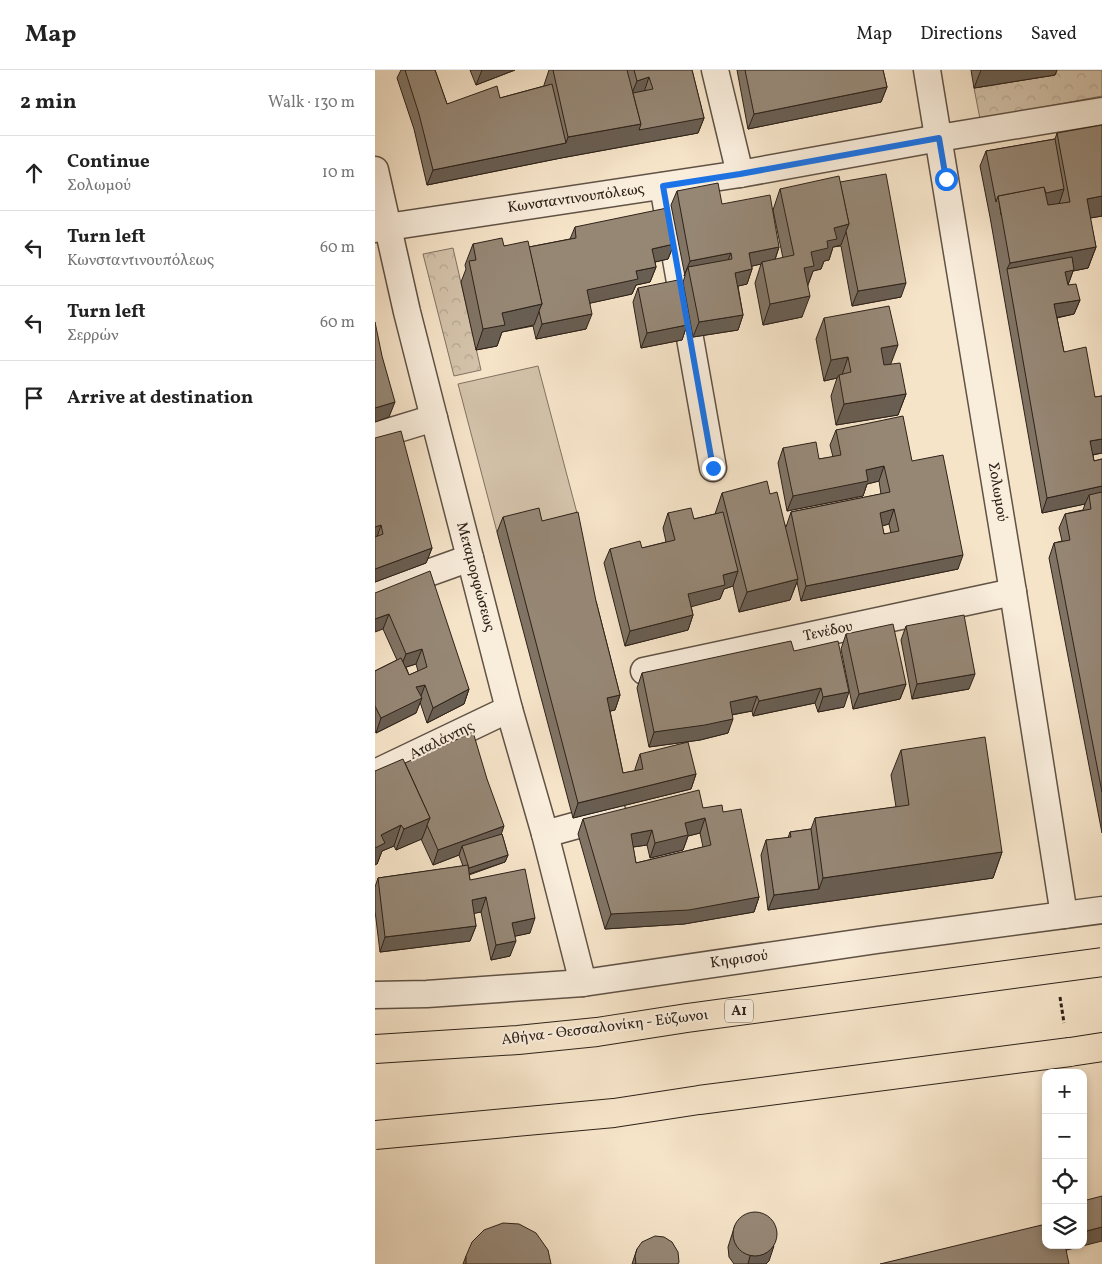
<!DOCTYPE html>
<meta charset="utf-8">
<style>
body{margin:0;font-family:Vollkorn,serif;background:#f2f2f2;color:#222}
.controls{position:absolute;right:15px;bottom:15px;display:grid;overflow:hidden;border-radius:10px;box-shadow:0 2px 8px #0003}
.controls button{width:45px;height:45px;display:grid;place-items:center;padding:0;border:0;border-bottom:1px solid #e0e0e0;background:#fff;color:#222;font:25px sans-serif}
.stop{position:absolute;width:15px;height:15px;margin:-11px;border:4px solid #1a73e8;border-radius:50%;background:#fff}
.stop.end{background:#1a73e8;border-color:#fff;box-shadow:0 1px 5px #0008}
.list{margin:0;padding:0;list-style:none}
h2{display:flex;justify-content:space-between;align-items:center;height:65px;margin:0;padding:0 20px;font-size:21px}
h2 small{font-size:16px;font-weight:400;color:#767676}
.list li{display:grid;grid-template-columns:32px 1fr auto;gap:15px;align-items:center;box-sizing:border-box;height:75px;padding:0 20px;border-top:1px solid #e0e0e0}
.list b{display:block;font-size:19px;white-space:nowrap}
.list p{margin:0;font-size:16px;white-space:nowrap;color:#767676}
.list em{font-size:16px;font-style:normal;color:#767676}
.icon{flex:none;width:28px;height:28px;fill:none;stroke:currentColor;stroke-width:2;stroke-linecap:round;stroke-linejoin:round}
.map{position:relative;flex:none;width:727px;height:1194px;overflow:hidden}
header{display:flex;align-items:center;gap:30px;box-sizing:border-box;height:70px;padding:0 25px;background:#fff;border-bottom:1px solid #e0e0e0}
header strong{font-size:24px}
nav{display:flex;gap:28px;margin-inline-start:auto;font-size:18px}
main{display:flex}
aside{flex:1;background:#fff}
.map>svg:first-child{display:block}
.forest{fill:url(#forest-crowns);stroke:#817262}
.pitch{fill:#d4c3ab;stroke:#817262}
.lines{fill:none;stroke-linecap:round;stroke-linejoin:round}
.street-casing{stroke:#605245;stroke-width:29}
.highway-casing{stroke:#2e2219;stroke-width:30}
.path{stroke:#2e2219;stroke-width:3;stroke-dasharray:4 2.5;stroke-linecap:butt}
.street{stroke:#f9eddc;stroke-width:26}
.highway{stroke:#f6e4c9;stroke-width:28}
.highway-bridge-casing{stroke:#2e2219;stroke-width:30;stroke-linecap:butt}
.highway-bridge{stroke:#f6e4c9;stroke-width:28}
.wall{fill:#817465;stroke:#2e2219;fill-rule:evenodd}
.shaded-wall{fill:#695e52;stroke:#2e2219}
.building{fill:#968775;stroke:#2e2219;fill-rule:evenodd}
.route{stroke:#1a73e8;stroke-width:6}
.labels{text-anchor:middle;dominant-baseline:central;stroke-width:4;stroke-linejoin:round;paint-order:stroke}
.shield{fill:#f9eddc;stroke:#6b5f54;stroke-width:1}
.shield-label{font-size:14px;font-weight:bold;fill:#2e2219}
.street-label{font-size:15px;fill:#2e2219;stroke:#f9eddc}
</style>
<header>
<strong>Map</strong>
<nav><a>Map</a><a>Directions</a><a>Saved</a></nav>
</header>
<main>
<aside>
<h2>2 min<small>Walk · 130 m</small></h2>
<ul class="list">
<li><svg class="icon" aria-label="ahead" viewBox="0 0 24 24"><path d="M12 20V5M6 11l6-6 6 6"/></svg><div><b>Continue</b><p>Σολωμού</p></div><em>10 m</em></li>
<li><svg class="icon" aria-label="left" viewBox="0 0 24 24"><path d="M17 20v-9H6M10 6l-5 5 5 5"/></svg><div><b>Turn left</b><p>Κωνσταντινουπόλεως</p></div><em>60 m</em></li>
<li><svg class="icon" aria-label="left" viewBox="0 0 24 24"><path d="M17 20v-9H6M10 6l-5 5 5 5"/></svg><div><b>Turn left</b><p>Σερρών</p></div><em>60 m</em></li>
<li><svg class="icon" aria-label="arrive" viewBox="0 0 24 24"><path d="M6 21V4h12l-3 4 3 4H6"/></svg><div><b>Arrive at destination</b></div></li>
</ul>
</aside>
<div class="map">
<svg width="727" height="1194" viewBox="0 0 727 1194">
<defs>
<pattern id="forest-crowns" width="20" height="18" patternUnits="userSpaceOnUse" patternTransform="scale(1.25)"><rect width="20" height="18" fill="#d4c3ab"/><path d="M2 6a3 3 0 1 1 6 0M12 15a3 3 0 1 1 6 0" fill="none" stroke="#b6a793"/></pattern>
</defs>
<rect width="100%" height="100%" fill="#f6e4c9"/>
<filter id="stains"><feTurbulence type="fractalNoise" baseFrequency=".004" numOctaves="4"/><feColorMatrix values="0 0 0 0 .2 0 0 0 0 .09 0 0 0 0 .02 0 0 0 .5 -.17"/></filter>
<radialGradient id="worn" r=".72"><stop offset=".6" stop-color="#630" stop-opacity="0"/><stop offset="1" stop-color="#630" stop-opacity=".3"/></radialGradient>
<g class="forest">
<path d="M680,0H727V26L605,49L599,18L680,5Z"/>
<path d="M78,178L106,300L79,306L48,184Z"/>
</g>
<path class="pitch" d="M163,296L202,443L122,462L83,314Z"/>
<g class="lines">
<defs>
<g id="street">
<path d="M340,0L365,104"/>
<path d="M552,0L638,522L689,845"/>
<path d="M0,100L32,242L59,348L134,639L170,764L208,913"/>
<path d="M288,116L338,398"/>
<path d="M0,159L365,104L564,68L727,41"/>
<path d="M0,366L59,348"/>
<path d="M0,522L95,488"/>
<path d="M269,601L638,522"/>
<path d="M0,703L134,639"/>
<path d="M170,764L239,745"/>
<path d="M0,925L52,924L208,913L502,870L727,840"/>
</g>
<path id="highway" d="M695,982L727,977"/>
</defs>
<use href="#street" class="street-casing"/>
<use href="#highway" class="highway-casing"/>
<path class="path" d="M685,927L689,953"/>
<use href="#street" class="street"/>
<use href="#highway" class="highway"/>
<defs>
<g id="highway-bridge">
<path d="M0,979L143,970L222,962L312,948L727,892"/>
<path d="M0,1065L239,1043L324,1030L695,982"/>
</g>
</defs>
<use href="#highway-bridge" class="highway-bridge-casing"/>
<use href="#highway-bridge" class="highway-bridge"/>
</g>
<g class="wall">
<path d="M26,0H60L72,34L125,28L169,16V15L174,0H317L329,48L323,63L186,88L52,115L39,59L22,8Z"/>
<path d="M95,0H140L101,15Z"/>
<path d="M362,0H508L512,17L506,32L373,59Z"/>
<path d="M596,0H682L680,5L599,18Z"/>
<path d="M682,63L727,146L715,148L721,177L713,198L698,201L693,215H692L705,230L699,244L682,248L689,282L720,327L727,326V383L718,385L719,391L727,389V763L674,488L679,473L687,471L684,458L690,444L708,440L710,434L667,443L615,147L605,96L611,81L680,69Z"/>
<path d="M465,112L526,227L477,236L466,176L458,177L454,190L449,191L446,199L438,201L433,215L427,247L388,255L380,213L386,194L377,196V199L372,214L363,216L368,245L363,260L318,267L308,212L310,206L296,135L302,121L347,134L404,177L400,190L408,188L398,140L405,119Z"/>
<path d="M200,157L299,174L293,189L280,192L281,197L275,212L261,215L257,224L215,233L211,259L161,269L158,256L127,262L122,276L101,280L86,212L91,199L90,195L98,174L129,176L154,177L195,169Z"/>
<path d="M263,218L312,255L307,270L266,278L258,232Z"/>
<path d="M449,248L516,294L531,324L523,345L461,355L456,326L462,308L449,311L441,269Z"/>
<path d="M461,360L537,391L583,499L426,531L422,512L415,530L364,542L358,516L349,519L345,529L316,536L318,545L313,560L250,576L229,493L235,479L267,478L291,472L288,458L293,443L319,449L340,444L347,423L395,424L411,457L416,442L506,424L504,411L492,414L488,426L412,441L403,393L408,378L444,389L458,387L455,375ZM514,454L516,463L509,464L507,456Z"/>
<path d="M0,368L57,478L51,493L0,512Z"/>
<path d="M128,447L221,531L245,625L240,640L235,641L248,703L260,701V699L265,684L321,704L316,719L198,748L122,462Z"/>
<path d="M0,523L94,619L89,634L52,653L45,632L41,643L1,663L0,661V601L22,590L8,559ZM41,594L43,601L34,605L31,597Z"/>
<path d="M531,556L594,619L537,629L526,570Z"/>
<path d="M471,564L531,614L525,629L478,639L466,579Z"/>
<path d="M419,581L469,637L443,642L440,633L378,646L377,641L357,645L353,663L325,670L274,677L262,618L267,603Z"/>
<path d="M526,680L627,782L618,808L393,840L386,785L391,770L413,768L415,762L436,759L440,748L521,737L516,705Z"/>
<path d="M30,693L127,764L133,785L130,792L94,805L95,810L155,863L140,866L135,886L116,890L106,842L99,843L101,856L95,871L5,882L0,841V817L3,808L88,796L84,785L58,795L46,769L21,780L19,776L7,781L2,794Z"/>
<path d="M328,738L348,742L384,827L379,842L309,854L230,859L203,764L208,749ZM325,763L328,777L261,793L258,777L272,775L275,788L308,780L313,766Z"/>
<path d="M360,1155L394,1191L391,1194H359L354,1187L353,1177Z"/>
<path d="M262,1179L303,1194H257Z"/>
<path d="M91,1186L176,1194H88Z"/>
</g>
<g class="shaded-wall">
<path d="M107,0H140L101,15Z"/>
<path d="M606,0H682L680,5L599,18Z"/>
<path d="M274,7L269,22L256,26L262,11Z"/>
<path d="M512,17L506,32L373,59L379,44Z"/>
<path d="M329,48L323,63L186,88L52,115L58,100L191,73L193,67L266,54Z"/>
<path d="M689,119L684,134L626,145L624,131Z"/>
<path d="M727,126V146L704,150L712,129Z"/>
<path d="M474,154L466,175L458,177L454,190L449,191L446,199L438,201L432,217L429,198L436,182L459,158Z"/>
<path d="M299,174L293,189L271,194L277,179Z"/>
<path d="M404,177L399,192H387L386,194L369,198L374,183Z"/>
<path d="M721,177L713,198L698,201L693,215L684,217L632,199L635,193Z"/>
<path d="M356,183L350,197H313L309,206L315,191Z"/>
<path d="M281,197L275,212L261,215L257,224L207,235L212,220L261,201Z"/>
<path d="M377,199L372,214L355,218L360,203Z"/>
<path d="M531,213L526,227L477,236L483,221Z"/>
<path d="M435,226L427,247L388,255L395,234Z"/>
<path d="M705,230L699,244L674,249L679,234Z"/>
<path d="M167,234L159,255L127,262L122,276L101,280L108,259L127,243Z"/>
<path d="M217,244L211,259L161,269L167,254Z"/>
<path d="M368,245L363,260L318,267L324,252Z"/>
<path d="M312,255L307,270L266,278L272,263Z"/>
<path d="M523,275L515,296L498,299L506,278Z"/>
<path d="M473,287L466,308L464,305L462,308L449,311L456,290Z"/>
<path d="M531,324L523,345L461,355L469,334Z"/>
<path d="M20,332L14,347L0,352V338Z"/>
<path d="M727,369V383L709,386L715,371Z"/>
<path d="M509,396L504,411L492,414L488,426L412,441L418,426L491,400Z"/>
<path d="M727,416V430L714,425L710,434L667,443L672,428Z"/>
<path d="M519,439L514,454L499,458L505,443Z"/>
<path d="M6,455L1,470H0V457Z"/>
<path d="M57,478L51,493L0,512V499Z"/>
<path d="M588,485L583,499L426,531L431,516Z"/>
<path d="M363,501L358,516L349,519L345,529L308,539L313,524L348,505Z"/>
<path d="M423,509L415,530L364,542L372,522Z"/>
<path d="M14,544L8,559L0,562V549Z"/>
<path d="M318,545L313,560L250,576L255,561Z"/>
<path d="M47,579L41,594L25,599L31,584Z"/>
<path d="M600,604L594,619L537,629L542,614Z"/>
<path d="M531,614L525,629L478,639L484,624Z"/>
<path d="M50,615L45,629L47,628L41,643L1,663L6,648L41,617Z"/>
<path d="M446,618L440,633L378,646L384,631Z"/>
<path d="M94,619L89,634L52,653L58,638Z"/>
<path d="M474,622L469,637L443,642L448,627Z"/>
<path d="M245,625L240,640L227,643L232,628Z"/>
<path d="M382,626L377,641L349,646L355,632Z"/>
<path d="M358,649L353,663L325,670L274,677L279,662Z"/>
<path d="M321,704L316,719L198,748L203,733Z"/>
<path d="M55,748L47,769L21,780L29,759Z"/>
<path d="M330,748L325,763L313,766L308,780L275,788L280,773L310,753Z"/>
<path d="M26,755L19,776L7,781L2,794L0,795V778L6,765Z"/>
<path d="M129,756L124,771L87,776L84,785L58,795L63,780Z"/>
<path d="M277,760L272,775L251,778L256,764Z"/>
<path d="M627,782L618,808L393,840L399,825L444,819L448,808Z"/>
<path d="M133,785L130,792L91,805L94,798Z"/>
<path d="M111,827L106,842L92,845L97,830Z"/>
<path d="M384,827L379,842L309,854L230,859L236,844Z"/>
<path d="M160,848L155,863L132,868L137,853Z"/>
<path d="M101,856L95,871L5,882L10,867Z"/>
<path d="M141,871L135,886L116,890L121,875Z"/>
<path d="M727,1157V1171L684,1182L686,1175H708V1162Z"/>
<path d="M399,1176L394,1191L391,1194H373L375,1186Z"/>
</g>
<g class="building">
<path d="M30,0H60L72,34L122,16L125,28L177,14L191,73L58,100L44,44Z"/>
<path d="M178,0H252L266,54L193,67Z"/>
<path d="M259,0H317L329,48L264,60L266,54L258,23L278,19L274,7L262,11Z"/>
<path d="M370,0H508L512,17L379,44Z"/>
<path d="M727,55V126L712,129L721,177L635,193L623,126L669,117L673,135L695,132L682,63Z"/>
<path d="M680,69L689,119L671,123L669,117L623,126L621,132L611,81Z"/>
<path d="M511,104L531,213L483,221L471,161L474,154L465,112Z"/>
<path d="M464,106L474,154L459,158L462,169L452,171L453,178L436,182L439,196L429,198L435,226L395,234L387,192L419,185L405,119Z"/>
<path d="M343,113L347,134L395,125L404,177L374,183L377,199L360,203L368,245L324,252L313,197L357,189L356,183L315,191L302,121Z"/>
<path d="M292,138L299,174L277,179L281,197L261,201L263,209L212,220L217,244L167,254L164,241L167,234L154,177L201,168L200,157Z"/>
<path d="M127,168L129,176L153,171L167,234L127,243L130,255L108,259L94,191L101,190L98,174Z"/>
<path d="M697,187L699,200L690,202L693,215L701,214L705,230L679,234L689,282L711,277L720,327L727,326V369L715,371L719,391L727,389V416L672,428L632,199Z"/>
<path d="M303,210L312,255L272,263L263,218Z"/>
<path d="M514,236L523,275L506,278L509,295L525,293L531,324L469,334L464,305L476,302L473,287L456,290L449,248Z"/>
<path d="M0,252L7,286L20,332L0,338Z"/>
<path d="M528,346L537,391L568,385L588,485L431,516L416,442L515,422L509,396L491,400L493,411L418,426L408,378L441,372L444,389L466,385L461,360ZM519,439L524,461L509,464L505,443Z"/>
<path d="M26,361L57,478L0,499V467L8,464L6,455L0,457V368Z"/>
<path d="M392,411L395,424L402,422L423,509L372,522L347,423Z"/>
<path d="M727,422V722L679,473L695,470L690,444L716,439L714,425Z"/>
<path d="M164,438L167,451L203,442L221,531L245,625L232,628L248,703L268,699L265,684L313,672L321,704L203,733L128,447Z"/>
<path d="M316,438L319,449L348,442L363,501L348,505L350,515L313,524L318,545L255,561L235,479L265,471L267,478L300,470L293,443Z"/>
<path d="M55,501L94,619L58,638L50,615L41,617L47,628L6,648L0,636V601L26,588L34,605L52,597L47,579L31,584L14,544L0,549V523Z"/>
<path d="M589,545L600,604L542,614L531,556Z"/>
<path d="M518,554L531,614L484,624L471,564Z"/>
<path d="M416,571L419,581L463,571L474,622L448,627L446,618L384,631L382,626L355,632L358,649L330,655L279,662L267,603Z"/>
<path d="M98,662L112,709L129,756L63,780L52,755L55,748L30,693Z"/>
<path d="M610,667L627,782L448,808L440,748L534,735L526,680Z"/>
<path d="M28,689L55,748L29,759L26,755L6,765L10,773L0,778V701Z"/>
<path d="M324,720L328,738L347,735L348,742L366,739L384,827L314,840L236,844L208,749ZM330,748L336,775L261,793L256,764L277,760L280,773L313,765L310,753Z"/>
<path d="M436,759L444,819L399,825L391,770L416,767L415,762Z"/>
<path d="M127,764L133,785L94,798L87,776Z"/>
<path d="M93,795L95,810L150,799L160,848L137,853L141,871L121,875L111,827L97,830L101,856L10,867L3,808Z"/>
<path d="M727,1126V1157L708,1162V1131Z"/>
<circle cx="380" cy="1164" r="22"/>
<path d="M128,1153L144,1154L161,1163L173,1180L176,1194H91V1186L97,1172L109,1160Z"/>
<path d="M671,1154V1175H690L694,1194H505Z"/>
<path d="M280,1166L289,1167L297,1172L303,1182L304,1192L303,1194H261L260,1186L262,1179L267,1172Z"/>
</g>
<g class="lines">
<path class="route" d="M338,398L288,116L365,104L564,68L571,109"/>
</g>
<g class="labels">
<rect class="shield" x="350" y="929.5" width="28" height="23" rx="4"/>
<g class="shield-label">
<text x="364" y="941">Α1</text>
</g>
<g class="street-label">
<text transform="translate(201 129) rotate(-8)">Κωνσταντινουπόλεως</text>
<text transform="translate(622 422) rotate(81)">Σολωμού</text>
<text transform="translate(100 507) rotate(75)">Μεταμορφώσεως</text>
<text transform="translate(453 562) rotate(-12)">Τενέδου</text>
<text transform="translate(67 671) rotate(-26)">Αταλάντης</text>
<text transform="translate(364 890) rotate(-8)">Κηφισού</text>
<text transform="translate(230 958) rotate(-7)">Αθήνα - Θεσσαλονίκη - Εύζωνοι</text>
</g>
</g>
<rect width="100%" height="100%" filter="url(#stains)"/>
<rect width="100%" height="100%" fill="url(#worn)"/>
</svg>
<div class="controls">
<button>+</button>
<button>−</button>
<button><svg class="icon" aria-label="locate" viewBox="0 0 24 24"><circle cx="12" cy="12" r="6"/><path d="M12 2v4M12 18v4M2 12h4M18 12h4"/></svg></button>
<button><svg class="icon" aria-label="layers" viewBox="0 0 24 24"><path d="M12 4l9 5-9 5-9-5zM3 14l9 5 9-5"/></svg></button>
</div>
<div class="stop" style="left:571px;top:109px"></div>
<div class="stop end" style="left:338px;top:398px"></div>
</div>
</main>
